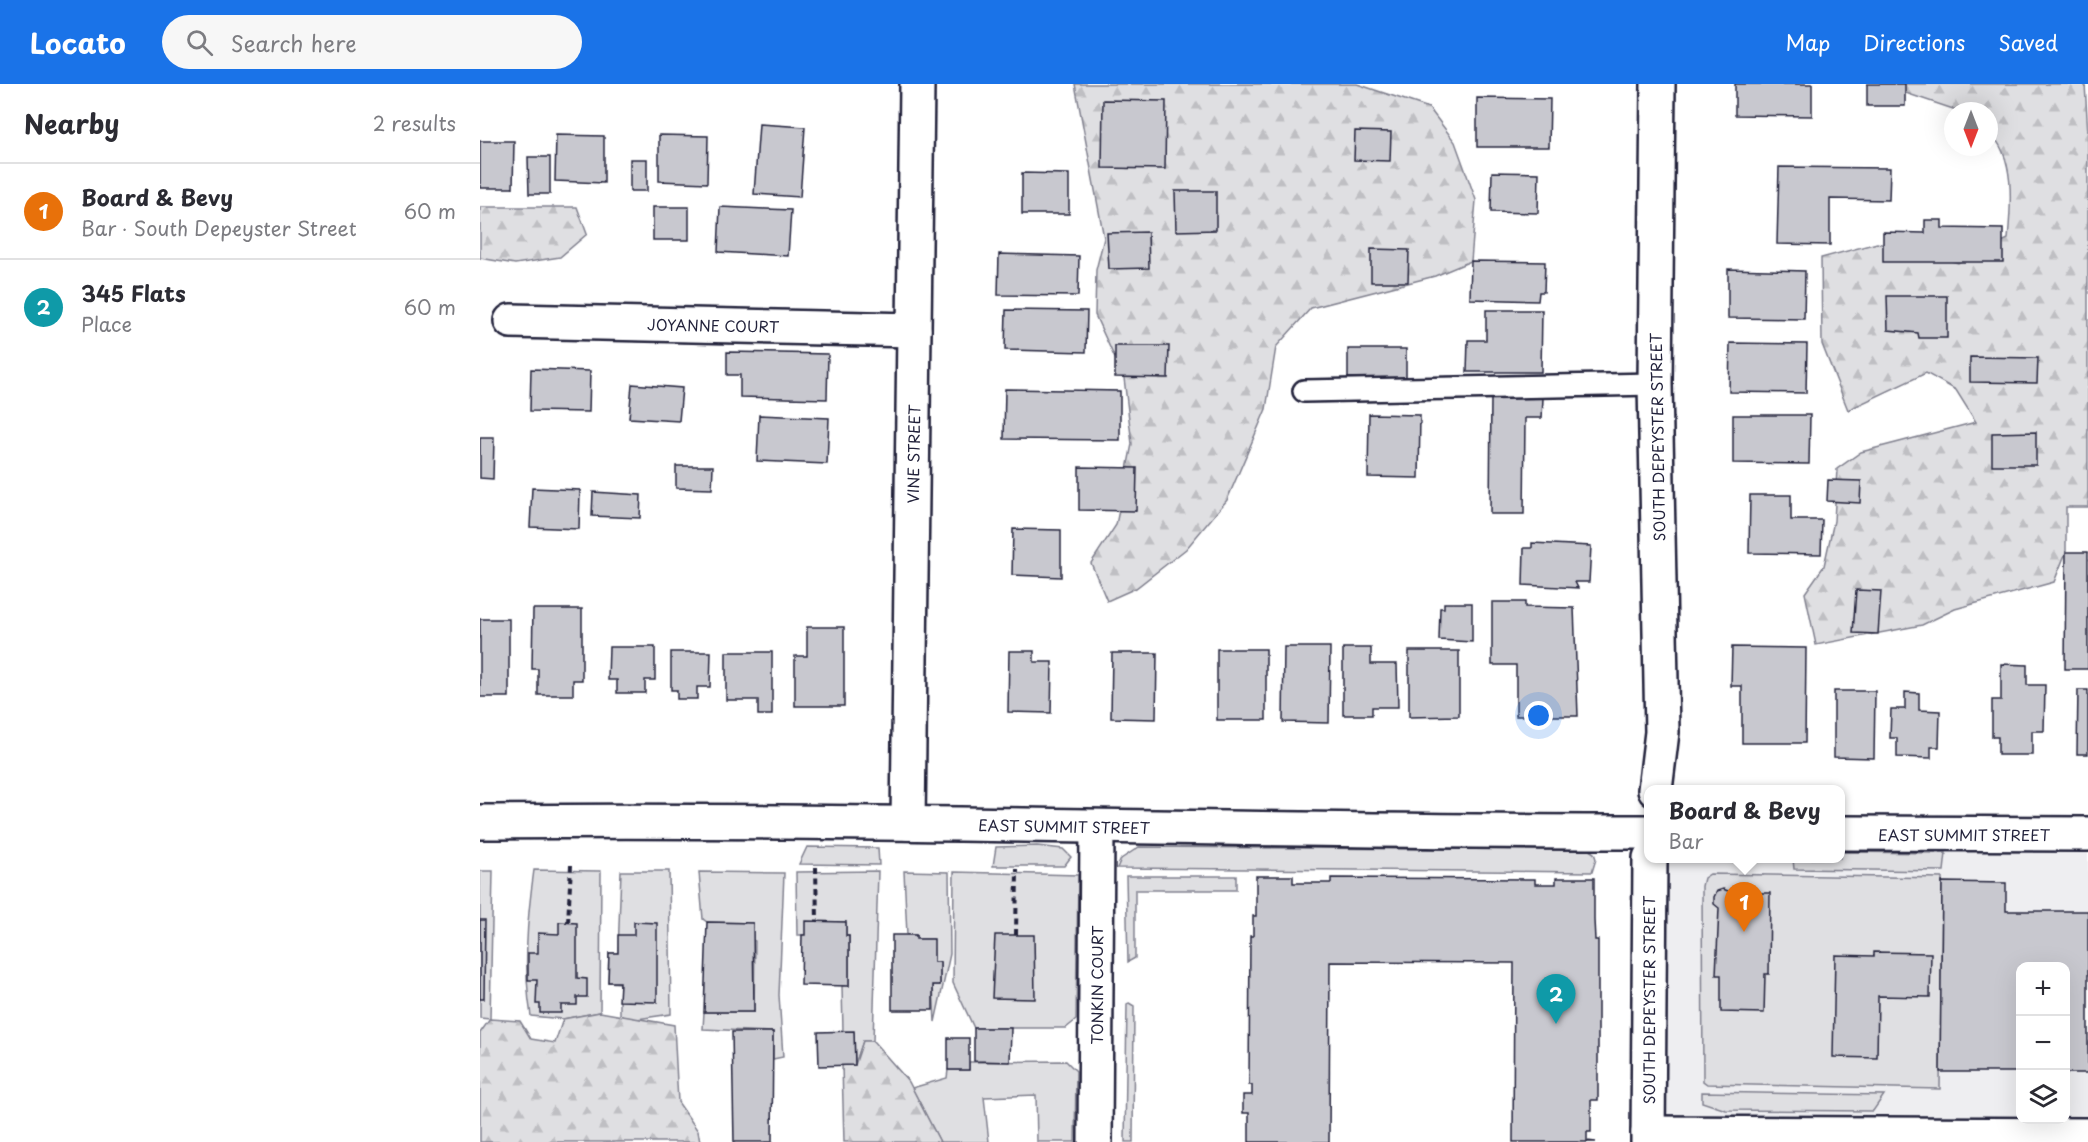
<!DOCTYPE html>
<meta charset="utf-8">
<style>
body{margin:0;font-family:"Playpen Sans",sans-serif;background:#f7f7f7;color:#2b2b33}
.controls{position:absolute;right:18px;bottom:18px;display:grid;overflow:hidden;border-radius:12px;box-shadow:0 6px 24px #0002}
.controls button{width:54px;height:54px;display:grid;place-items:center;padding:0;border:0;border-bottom:2px solid #e1e1e2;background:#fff;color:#2b2b33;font:30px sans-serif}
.compass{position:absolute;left:1464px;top:18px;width:54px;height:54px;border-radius:50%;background:#fff;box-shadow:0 6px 24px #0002;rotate:180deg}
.you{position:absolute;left:1059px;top:632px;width:21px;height:21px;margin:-15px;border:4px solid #fff;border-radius:50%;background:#1a73e8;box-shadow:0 0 0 9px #1a73e833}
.badge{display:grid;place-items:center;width:39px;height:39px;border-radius:50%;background:#1a73e8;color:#fff;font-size:20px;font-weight:700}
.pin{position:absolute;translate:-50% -50px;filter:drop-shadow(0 2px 3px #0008)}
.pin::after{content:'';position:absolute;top:32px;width:21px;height:18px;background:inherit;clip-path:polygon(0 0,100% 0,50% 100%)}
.popup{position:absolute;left:1164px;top:701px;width:201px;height:78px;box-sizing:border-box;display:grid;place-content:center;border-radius:12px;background:#fff;filter:drop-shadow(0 2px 4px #0005);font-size:20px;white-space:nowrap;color:#7c7c81}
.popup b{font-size:22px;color:#2b2b33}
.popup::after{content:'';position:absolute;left:50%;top:100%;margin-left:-12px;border:12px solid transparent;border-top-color:#fff}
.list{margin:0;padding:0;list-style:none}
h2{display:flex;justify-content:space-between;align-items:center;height:78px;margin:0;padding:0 24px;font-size:26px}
h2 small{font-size:20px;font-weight:400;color:#7c7c81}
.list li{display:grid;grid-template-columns:39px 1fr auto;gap:18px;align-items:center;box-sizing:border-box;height:96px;padding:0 24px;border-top:2px solid #e1e1e2}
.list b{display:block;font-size:22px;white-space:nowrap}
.list p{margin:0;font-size:20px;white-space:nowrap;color:#7c7c81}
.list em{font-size:20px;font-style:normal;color:#7c7c81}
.icon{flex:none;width:33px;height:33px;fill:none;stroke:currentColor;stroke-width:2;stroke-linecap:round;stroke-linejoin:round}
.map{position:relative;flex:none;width:1608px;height:1058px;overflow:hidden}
header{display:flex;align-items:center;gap:36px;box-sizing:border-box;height:84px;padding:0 30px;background:#1a73e8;color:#fff}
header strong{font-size:28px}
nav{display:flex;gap:33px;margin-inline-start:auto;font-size:21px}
.search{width:420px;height:54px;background:#f7f7f7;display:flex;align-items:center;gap:15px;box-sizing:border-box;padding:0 21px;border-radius:33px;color:#7c7c81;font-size:22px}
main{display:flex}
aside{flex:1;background:#fff}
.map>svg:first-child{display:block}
.built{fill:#eeeef1;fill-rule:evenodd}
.grass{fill:#dfdfe2;stroke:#80808e;stroke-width:1.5}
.forest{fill:url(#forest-firs);stroke:#80808e;stroke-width:1.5}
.building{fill:#c8c8cf;stroke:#22223b;stroke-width:1.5}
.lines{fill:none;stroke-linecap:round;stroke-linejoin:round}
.service-casing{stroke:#22223b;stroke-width:26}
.minor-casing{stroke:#22223b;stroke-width:38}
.tertiary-casing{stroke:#22223b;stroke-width:38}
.path{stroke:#22223b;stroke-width:4;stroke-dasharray:6 4.5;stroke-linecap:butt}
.service{stroke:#fff;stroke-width:21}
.minor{stroke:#fff;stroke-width:33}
.tertiary{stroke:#fff;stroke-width:33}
.labels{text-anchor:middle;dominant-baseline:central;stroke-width:4.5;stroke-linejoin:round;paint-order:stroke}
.street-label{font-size:15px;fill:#22223b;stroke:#fff}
</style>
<header>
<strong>Locato</strong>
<div class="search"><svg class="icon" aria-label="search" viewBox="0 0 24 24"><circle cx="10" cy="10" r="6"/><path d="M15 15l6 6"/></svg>Search here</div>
<nav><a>Map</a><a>Directions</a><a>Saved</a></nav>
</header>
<main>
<aside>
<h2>Nearby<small>2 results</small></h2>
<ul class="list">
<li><span class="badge" style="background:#e8710a">1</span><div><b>Board &amp; Bevy</b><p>Bar · South Depeyster Street</p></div><em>60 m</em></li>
<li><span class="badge" style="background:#0f9aa8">2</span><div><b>345 Flats</b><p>Place</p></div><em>60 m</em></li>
</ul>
</aside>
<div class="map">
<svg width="1608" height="1058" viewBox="0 0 1608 1058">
<defs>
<pattern id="forest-firs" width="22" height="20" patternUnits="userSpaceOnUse" patternTransform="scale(1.5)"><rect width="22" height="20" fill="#dfdfe2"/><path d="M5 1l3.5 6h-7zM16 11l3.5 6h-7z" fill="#bfbfc3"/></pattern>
</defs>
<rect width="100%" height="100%" fill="#fff"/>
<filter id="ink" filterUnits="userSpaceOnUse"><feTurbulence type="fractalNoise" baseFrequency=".0167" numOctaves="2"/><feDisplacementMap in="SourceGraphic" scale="12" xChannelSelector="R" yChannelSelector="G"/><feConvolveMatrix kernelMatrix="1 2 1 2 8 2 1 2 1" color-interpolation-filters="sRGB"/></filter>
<g filter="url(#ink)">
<path class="built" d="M1360,749L1608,750V1058H1168L1170,775L1360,774ZM1540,882H1586V1036H1540Z"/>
<g class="grass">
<path d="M557,762L583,765L591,773L584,782H513L516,763Z"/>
<path d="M327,763L398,764L399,781L319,780Z"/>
<path d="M659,763L1109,766L1114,769L1116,775L1112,788L637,784L641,775Z"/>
<path d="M1360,768L1466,769L1464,787L1314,785L1313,775L1360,774Z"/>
<path d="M54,786L121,787L120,928L83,935L51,932C43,883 47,835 54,786Z"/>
<path d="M0,787H13L10,935L0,934Z"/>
<path d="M141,787H189L191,930L157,935L140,932V899L128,898L129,869H138Z"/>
<path d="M398,787L393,957H383L375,981L374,948L363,947L362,902L369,901V852H366V838H337L325,851H317L316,788Z"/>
<path d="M424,787L469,788L470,870L455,938L453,901H460V878H454L453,855H436V851H427Z"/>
<path d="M219,788L304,789L299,911L303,973L293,975V948L223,945L224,928H274L275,857L272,856V839L227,838L223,835Z"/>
<path d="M474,788L598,791L596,936L586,944H494L473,899Z"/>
<path d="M1230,790L1462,794L1460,1005L1227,1000L1223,997L1222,802L1224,794Z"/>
<path d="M646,792H756V806H655V874L648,878Z"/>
<path d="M649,919L654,922L653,1058H645L647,920Z"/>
<path d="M586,977L596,987L595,1058H557L556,1011L504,1013L509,1058H460L432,1004L467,994L468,986H489V978Z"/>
<path d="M1222,1008L1404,1011L1393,1027L1246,1026L1222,1018Z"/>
</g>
<g class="forest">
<path d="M595,0H877L949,24L975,58L996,116L991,177L955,192L831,224L796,263L786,325L747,416L706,465L656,504L627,517L611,479L636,441L652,360L644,294L615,231L616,186L624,154Z"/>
<path d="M1399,0H1605L1608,50V423H1586V468L1574,498L1475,525L1442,541L1336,561L1325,509L1344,482L1354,437L1357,385L1381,368L1496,338L1476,306L1446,289L1368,326L1342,260L1341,174L1397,159L1478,179L1528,155C1531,122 1536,72 1509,48V27H1479Z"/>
<path d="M0,123H97L107,150L80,173L35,180L0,174Z"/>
<path d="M120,928L194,941L198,1018L218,1047L220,1058H0V949L10,935L40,937L51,955L75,959L83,935Z"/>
<path d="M383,957H393L429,998L460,1058H364L362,981H375Z"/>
</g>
<g class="building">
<path d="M1255,0H1332V32L1255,31Z"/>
<rect x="1387" y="0" width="38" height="22"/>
<path d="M997,14L1070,15L1069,63H997Z"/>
<path d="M623,16L686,17L685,85L622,84Z"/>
<path d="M279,40L325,43L320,113L274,110Z"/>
<path d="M875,47L911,48L910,77L874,76Z"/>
<path d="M76,51L124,52V99L75,97Z"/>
<path d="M179,51L228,52L227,99L179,97Z"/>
<path d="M0,57H34L33,104H0Z"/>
<path d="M48,73H70V110H49Z"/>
<rect x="150" y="75" width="17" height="32"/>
<path d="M1299,83L1410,84L1409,116L1350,115V161L1297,160Z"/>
<path d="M1012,88L1059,89L1058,129L1011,128Z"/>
<path d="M542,89L589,90V130H542Z"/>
<path d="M695,107H736V146L696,147Z"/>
<rect x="173" y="123" width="36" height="33"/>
<path d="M240,123L311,126L308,172L238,168Z"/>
<path d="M1445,136H1462V144L1523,145V178H1403V148L1445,149Z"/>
<path d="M668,148L669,184L629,185L627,149Z"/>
<path d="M891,165L929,166L928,198H891Z"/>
<path d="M519,170L599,172L598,212L518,211Z"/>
<path d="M991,177L1065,178L1064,208H1059L1058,217L990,215Z"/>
<path d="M1248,185L1325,187L1324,235L1248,234Z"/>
<path d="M1407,212H1467V254H1439L1438,249L1408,246Z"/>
<path d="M526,226L607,227L606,268L525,266Z"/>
<path d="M1006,226H1062L1061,288H987L988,256H1006Z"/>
<path d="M1250,259L1327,260L1326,309L1249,308Z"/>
<path d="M635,262H689L688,294L635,293Z"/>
<rect x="868" y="265" width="58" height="29"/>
<path d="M247,268L348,270L347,315L260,313V291H247Z"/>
<path d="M1490,273L1558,274L1557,299L1490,298Z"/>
<path d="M51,285L110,287L109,328L50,327Z"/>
<path d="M152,300L202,304L199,337L149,334Z"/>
<path d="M525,305L640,307V356L524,355Z"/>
<path d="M1011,313L1063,314L1062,334H1045L1044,430H1010Z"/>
<path d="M889,330L940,331L939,394L888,393Z"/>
<path d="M279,331L349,334L347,380L277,377Z"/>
<path d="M1253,331H1330L1329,380L1253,379Z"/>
<path d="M1556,348V381H1512V349Z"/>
<path d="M0,354H14L13,395L0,394Z"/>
<path d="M196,382H233L232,405L196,404Z"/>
<path d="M599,383L657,384L656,427L599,426Z"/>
<path d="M1348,396L1381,397L1380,419L1347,417Z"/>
<path d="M52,404L100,406L99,445L50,443Z"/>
<path d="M113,408L161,411L160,434L112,432Z"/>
<path d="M1270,411H1311V436H1342L1341,470L1269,469Z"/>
<path d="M533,445L581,446V493L532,491Z"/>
<path d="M1052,459L1111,462L1109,498H1095L1098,504L1043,501L1044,464H1052Z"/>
<path d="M1586,468H1608V585H1585Z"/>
<path d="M1376,506L1401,507L1398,550L1373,549Z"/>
<path d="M1012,518H1045V523L1094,524L1098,632H1036V581H1012Z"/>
<path d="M964,519H992V558L959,556L960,524H964Z"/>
<path d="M53,525H102V596H93V611H58V585H52Z"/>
<rect x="0" y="535" width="29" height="78"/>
<path d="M327,543H364V622H315V572H327Z"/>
<path d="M129,563H175V596H165V609H137V596H128Z"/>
<path d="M804,563H850L849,639L803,638Z"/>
<path d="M1252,563L1326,564L1325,659H1262V602H1251Z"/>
<path d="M863,564H891V580H917L918,623H892V631H863Z"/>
<rect x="737" y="565" width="49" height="71"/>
<path d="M529,567H554V578H572L571,629L528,628Z"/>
<path d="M929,567H979V632L929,633Z"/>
<path d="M191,568H231L230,603H217V615H197V606H191Z"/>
<path d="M246,568H292V631H278V616H246Z"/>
<path d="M632,569H677L676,635L631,634Z"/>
<path d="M1521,580L1547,581V601H1565L1564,647H1552V671H1518V653H1512V616H1521Z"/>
<path d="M1598,606H1608V670H1597Z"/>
<path d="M1354,607H1395L1394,674L1354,673Z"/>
<path d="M1425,608L1439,609V626L1460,627L1459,663H1451V674L1417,673V654H1410L1411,625H1425Z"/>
<path d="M776,792H813V799H851V794L1055,795V800H1076V794H1114V836L1115,856H1118V1016H1111V1048H1107V1057L1116,1058H1033L1034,879L850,878L849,1058H769V1029H763V1011H772V1001H769L770,852H773V832H776Z"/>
<path d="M1462,798L1526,799V827H1608V989H1586V882H1540V988H1460Z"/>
<path d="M1243,805L1253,809H1290L1289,890H1285L1284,929L1241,928V891H1236L1239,824L1234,820V813L1237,807Z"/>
<path d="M0,836H5L4,915H0Z"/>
<path d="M325,837L366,838V852H369V902L321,901L322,851H325Z"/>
<path d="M79,838L97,839V894L107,895V913H97V921H81V929H60V920H56L57,896H48V869H58V849L79,850Z"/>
<path d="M154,838L177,839V918L139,917L140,898H128L129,869H138V851H154Z"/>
<path d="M227,838L273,839L274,928H224Z"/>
<path d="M412,851H436V855H454V878H460V901H453V926H412Z"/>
<path d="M515,851H554L555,915L512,914Z"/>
<path d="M1394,868L1451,869L1450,913L1398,912L1397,974L1353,973L1355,871L1394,872Z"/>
<path d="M494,944H531L530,978L494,977Z"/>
<path d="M374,947L375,981L339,982L338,948Z"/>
<path d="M252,948H293L292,1058H254Z"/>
<rect x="468" y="954" width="21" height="32"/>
</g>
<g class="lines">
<defs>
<path id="service" d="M824,307L1175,300"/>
<g id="minor">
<path d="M31,237L434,246"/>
<path d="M1175,706L1182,648L1175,300L1178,0"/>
<path d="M428,739L437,0"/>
<path d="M1168,1049L1608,1051"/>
<path d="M615,1058L617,743"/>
<path d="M1168,1058L1170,774"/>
</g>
<g id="tertiary">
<path d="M0,738C389,734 779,748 1168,748"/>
<path d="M1360,749L1608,750"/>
</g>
</defs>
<use href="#service" class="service-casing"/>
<use href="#minor" class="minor-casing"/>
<use href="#tertiary" class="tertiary-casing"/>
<g class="path">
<path d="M336,783L337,838"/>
<path d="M88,839L91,781"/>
<path d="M536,851L537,785"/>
</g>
<use href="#service" class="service"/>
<use href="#minor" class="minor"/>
<use href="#tertiary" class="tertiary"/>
</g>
</g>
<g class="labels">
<g class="street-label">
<text transform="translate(233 241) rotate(1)">JOYANNE COURT</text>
<text transform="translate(1177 353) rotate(-91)">SOUTH DEPEYSTER STREET</text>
<text transform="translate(433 370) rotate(-89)">VINE STREET</text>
<text transform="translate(584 742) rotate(1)">EAST SUMMIT STREET</text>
<text x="1484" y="750">EAST SUMMIT STREET</text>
<text transform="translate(616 901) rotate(-90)">TONKIN COURT</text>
<text transform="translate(1168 916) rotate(-90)">SOUTH DEPEYSTER STREET</text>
</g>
</g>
</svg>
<div class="controls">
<button>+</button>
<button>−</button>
<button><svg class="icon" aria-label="layers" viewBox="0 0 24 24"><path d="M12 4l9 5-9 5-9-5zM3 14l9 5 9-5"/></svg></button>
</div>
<svg class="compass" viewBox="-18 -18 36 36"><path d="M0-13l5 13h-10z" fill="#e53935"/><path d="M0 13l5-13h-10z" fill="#7c7c81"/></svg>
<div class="you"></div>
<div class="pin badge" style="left:1264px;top:848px;background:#e8710a">1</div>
<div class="popup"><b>Board &amp; Bevy</b>Bar</div>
<div class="pin badge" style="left:1076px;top:940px;background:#0f9aa8">2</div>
</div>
</main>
